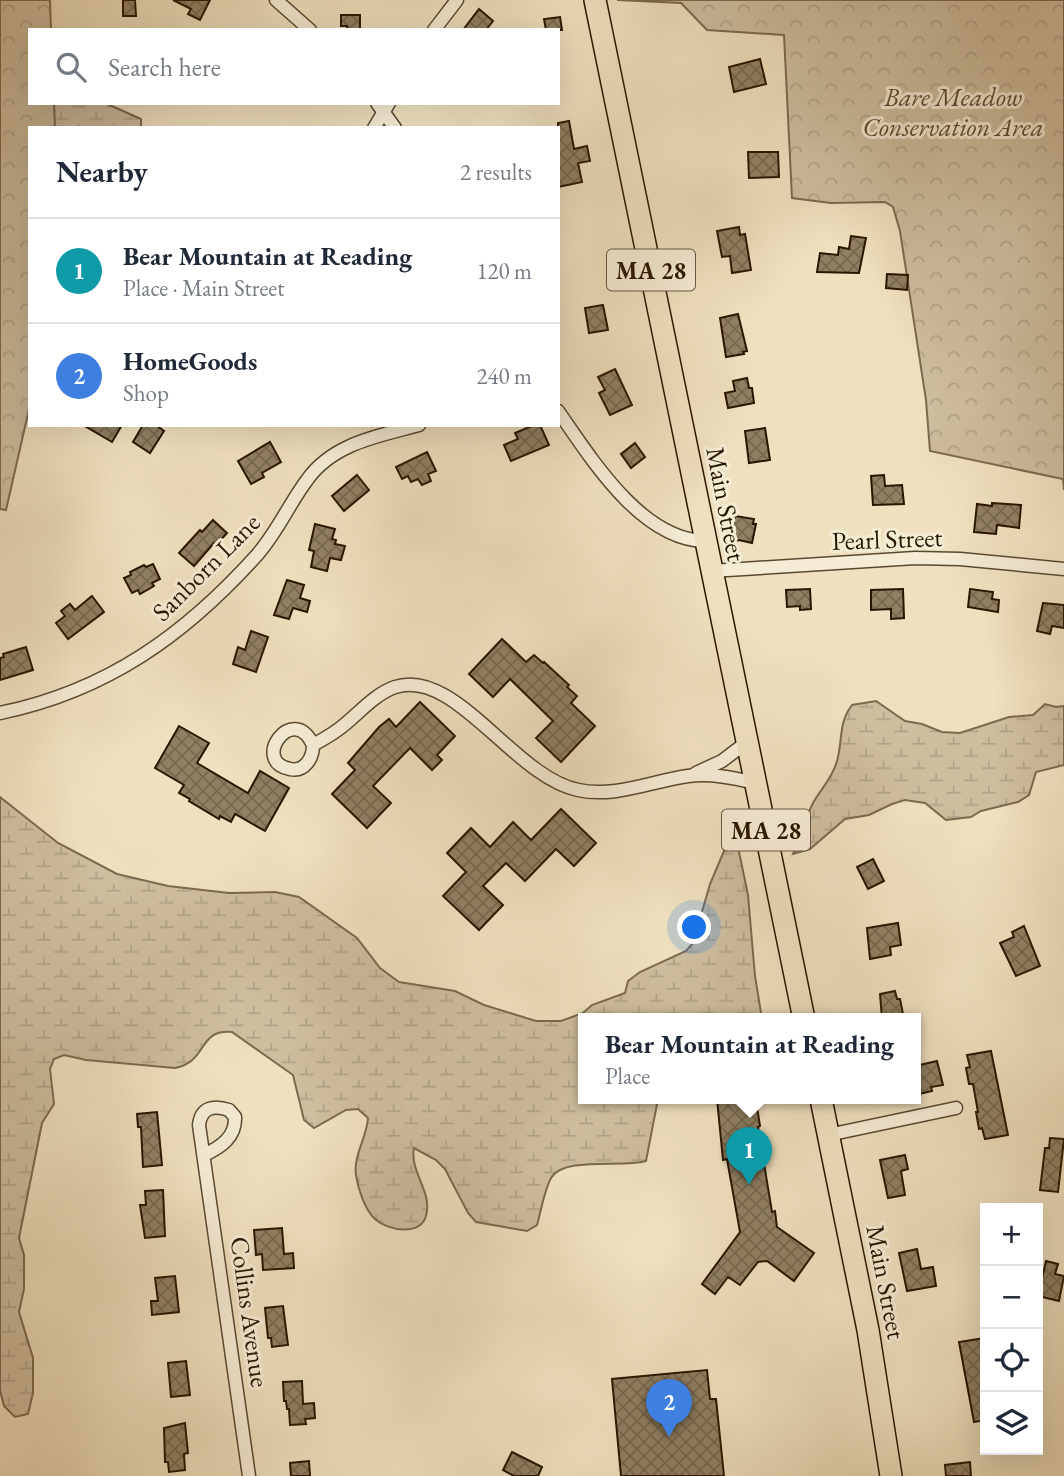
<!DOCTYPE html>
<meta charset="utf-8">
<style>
body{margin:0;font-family:"EB Garamond",serif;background:#f2f2f3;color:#1f2937}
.controls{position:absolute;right:21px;bottom:21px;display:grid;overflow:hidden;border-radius:0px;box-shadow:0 7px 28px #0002}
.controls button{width:63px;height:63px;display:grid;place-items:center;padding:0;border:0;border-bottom:2px solid #e0e1e3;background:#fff;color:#1f2937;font:35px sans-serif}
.you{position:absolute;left:695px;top:928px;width:24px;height:24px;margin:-18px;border:5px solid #fff;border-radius:50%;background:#1a73e8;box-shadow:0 0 0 10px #1a73e833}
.badge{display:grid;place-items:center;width:46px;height:46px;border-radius:50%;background:#db2777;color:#fff;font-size:23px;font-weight:700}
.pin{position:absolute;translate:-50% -58px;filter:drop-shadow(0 2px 4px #0008)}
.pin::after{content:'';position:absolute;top:37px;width:24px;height:21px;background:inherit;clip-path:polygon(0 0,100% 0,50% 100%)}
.popup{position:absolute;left:578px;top:1013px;width:343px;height:91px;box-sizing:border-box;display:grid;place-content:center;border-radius:0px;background:#fff;filter:drop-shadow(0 2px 5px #0005);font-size:23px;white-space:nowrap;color:#747a83}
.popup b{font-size:26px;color:#1f2937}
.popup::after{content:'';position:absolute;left:50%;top:100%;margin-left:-14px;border:14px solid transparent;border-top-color:#fff}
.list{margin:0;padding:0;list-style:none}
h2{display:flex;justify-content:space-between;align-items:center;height:91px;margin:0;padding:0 28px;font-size:30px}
h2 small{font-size:23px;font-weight:400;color:#747a83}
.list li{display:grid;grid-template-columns:46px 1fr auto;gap:21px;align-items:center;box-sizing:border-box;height:105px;padding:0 28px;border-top:2px solid #e0e1e3}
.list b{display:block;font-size:26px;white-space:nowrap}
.list p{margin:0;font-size:23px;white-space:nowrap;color:#747a83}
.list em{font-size:23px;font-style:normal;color:#747a83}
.icon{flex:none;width:38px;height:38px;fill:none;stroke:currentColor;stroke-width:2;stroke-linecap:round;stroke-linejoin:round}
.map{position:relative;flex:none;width:1064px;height:1476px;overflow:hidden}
.search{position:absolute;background:#fff;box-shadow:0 7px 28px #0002;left:28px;top:28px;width:532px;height:77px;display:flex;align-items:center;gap:18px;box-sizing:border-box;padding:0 24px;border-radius:0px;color:#747a83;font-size:26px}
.panel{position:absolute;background:#fff;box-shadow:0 7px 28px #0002;left:28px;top:126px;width:532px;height:301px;border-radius:0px}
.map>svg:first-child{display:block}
.wetland{fill:url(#wetland-marsh);stroke:#7b6a50;stroke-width:2}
.park{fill:url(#park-crowns);stroke:#7b6a50;stroke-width:2}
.building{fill:url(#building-cross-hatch);stroke:#291600;stroke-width:2}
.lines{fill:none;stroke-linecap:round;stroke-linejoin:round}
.street-casing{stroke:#5a4930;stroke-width:15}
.primary-casing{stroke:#291600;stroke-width:24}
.street{stroke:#f5ecd5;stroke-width:12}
.primary{stroke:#efe1bf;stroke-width:21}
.labels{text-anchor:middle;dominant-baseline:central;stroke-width:6;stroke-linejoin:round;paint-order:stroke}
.shield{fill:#f5ecd5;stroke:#665640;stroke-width:2}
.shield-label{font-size:24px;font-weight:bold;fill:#291600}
.park-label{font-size:26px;font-style:italic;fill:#5a4830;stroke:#f5ecd5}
.street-label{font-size:26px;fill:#291600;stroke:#f5ecd5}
</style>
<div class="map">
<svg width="1064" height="1476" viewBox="0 0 1064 1476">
<defs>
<pattern id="wetland-marsh" width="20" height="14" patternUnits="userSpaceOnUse" patternTransform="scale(1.75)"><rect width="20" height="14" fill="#cdbe9f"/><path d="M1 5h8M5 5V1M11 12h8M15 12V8" fill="none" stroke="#b0a387"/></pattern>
<pattern id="park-crowns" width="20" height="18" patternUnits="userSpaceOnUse" patternTransform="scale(1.75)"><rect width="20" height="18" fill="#cdbe9f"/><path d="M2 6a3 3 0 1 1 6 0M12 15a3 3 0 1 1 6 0" fill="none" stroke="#b0a387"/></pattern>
<pattern id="building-cross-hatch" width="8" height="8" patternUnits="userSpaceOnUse" patternTransform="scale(1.75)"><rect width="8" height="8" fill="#908063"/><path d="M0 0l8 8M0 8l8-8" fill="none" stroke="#76684f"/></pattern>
</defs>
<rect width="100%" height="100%" fill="#efe1bf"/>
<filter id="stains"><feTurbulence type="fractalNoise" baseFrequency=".00286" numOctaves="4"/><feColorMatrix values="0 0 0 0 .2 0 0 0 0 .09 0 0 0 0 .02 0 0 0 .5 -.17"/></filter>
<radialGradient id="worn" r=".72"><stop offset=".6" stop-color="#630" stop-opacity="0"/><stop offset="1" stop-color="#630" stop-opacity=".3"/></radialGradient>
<g class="wetland">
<path d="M30,103H105L141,119V126L139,128H30Z"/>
<path d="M876,701L905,721L922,724L942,732L960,733L1009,717L1033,715L1045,704L1056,707L1064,706V765L1036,772L1029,795L1018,802L981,811L971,817L946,820L925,803L905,800L892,804L869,815L845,819L810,849L793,854C800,837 805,819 813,803C821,789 833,777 837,761C843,740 838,723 852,705Z"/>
<path d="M0,797L58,843L117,874L168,886L229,893L275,892L299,897L357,938L380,968L399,982L455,991L484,1005L536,1021H561L583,1013L592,1005L625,993L628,981L640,972L686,951L693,943L710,884L724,851L723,828H734L748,895L755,976L762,1019H583V1099H658L646,1161C623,1168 564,1156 551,1178C544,1191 541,1211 537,1225L527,1231L476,1222L468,1213L445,1169L436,1160L414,1148C409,1171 433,1192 426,1216C420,1236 388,1231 375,1219C365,1210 358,1189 356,1175C353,1156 367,1137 368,1118L358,1109L346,1110L314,1128L304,1120L293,1075L232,1032C197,1029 209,1061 175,1068L86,1060L64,1055L54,1059L50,1069L54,1104L42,1123L19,1238L24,1255V1289L19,1312L33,1358V1393L28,1414L15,1417L4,1406L0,1390Z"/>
</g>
<g class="park">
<path d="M0,0H50L51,30H30V103H54L55,128H30V405L6,510L0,509Z"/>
<path d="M617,0H1064V490L1063,479L930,451L926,400L900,231L893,207L885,202L831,203L792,198L784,35L707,30L681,3Z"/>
</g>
<g class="building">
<path d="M123,0H135L136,16H123Z"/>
<path d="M173,0H210L200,20L188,14L191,9Z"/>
<path d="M479,9L493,21L486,30H463Z"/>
<path d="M341,15H360V30H347V26H341Z"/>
<path d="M560,17L562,30H546L544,19Z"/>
<path d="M760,59L766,84L734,92L729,67Z"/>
<path d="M569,121L574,149L587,146L590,161L578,163L582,182L558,187V123Z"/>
<path d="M748,152H778L779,177L749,178Z"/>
<path d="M739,227L740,235L745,234L751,270L732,273L730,256L722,257L717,231Z"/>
<path d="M851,236L866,238L859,273L817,272L820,253L838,255L839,247L849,249Z"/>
<path d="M887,274L908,275L907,290L886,288Z"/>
<path d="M603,305L608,330L589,333L585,308Z"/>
<path d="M738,314L747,351L743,352L744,354L726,357L720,318Z"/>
<path d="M615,369L632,405L610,415L599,393L605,390L598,377Z"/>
<path d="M747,378L749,388H752L754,403L728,408L725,393L735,391L733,381Z"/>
<path d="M83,425H122L112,442Z"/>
<path d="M143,425H156L164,431L150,453L133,442Z"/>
<path d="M534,425H540L549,445L511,461L504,445L518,439L515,433Z"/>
<path d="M765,428L770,460L749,463L745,431Z"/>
<path d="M270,442L281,462L262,473L264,477L251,484L238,461Z"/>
<path d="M635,443L645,457L631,468L621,454Z"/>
<path d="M427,452L436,471L428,474L431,481L422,485L418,479L411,482L408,476L402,479L396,467Z"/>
<path d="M357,475L369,490L344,511L332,496Z"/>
<path d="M884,475L885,486L902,485L904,504L873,505L871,476Z"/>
<path d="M992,503L1021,505L1019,528L997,525L996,534L974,532L977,504L992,506Z"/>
<path d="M735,516L754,519L753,524H756L752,543L739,540L733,542L731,535Z"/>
<path d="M213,520L227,533L216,545L214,543L194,566L179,553L200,530L202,532Z"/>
<path d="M315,524L335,529L332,539L336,540L335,544L345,546L341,560L330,558L327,571L311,567L314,551L309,550Z"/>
<path d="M153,564L160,579L152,583L154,586L140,594L138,590L132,593L124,578L131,575L130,572L144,565L146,567Z"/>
<path d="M287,580L304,585L300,598L310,601L307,612L293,608L289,619L274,615Z"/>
<path d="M810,589L811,609L800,610V606L787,607L786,590Z"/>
<path d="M903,589L904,618L891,619V609L871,610V590Z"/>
<path d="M970,589L993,592L992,599L999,600L998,612L968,607Z"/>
<path d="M92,596L104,612L68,639L56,623L65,616L61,611L70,604L75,610Z"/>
<path d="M1043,603L1064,605V628L1052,626L1050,634L1037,631Z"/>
<path d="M251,631L268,637L256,672L233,664L238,647L245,650Z"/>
<path d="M502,639L526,662L534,655L543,663L544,662L569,685L567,687L577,696L571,703L595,726L561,762L536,738L553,721L510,679L493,697L469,674Z"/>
<path d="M26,647L33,670L0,680V658L4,657L3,654Z"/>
<path d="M420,702L455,736L437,755L442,760L432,770L410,748L373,786L391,803L367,828L332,794L355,770L348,763L379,727L389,719L396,727Z"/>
<path d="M179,726L209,743L197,763L248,793L260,771L289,788L265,831L235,814L231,822L220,816L219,819L189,801L190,799L179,793L184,785L155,768Z"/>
<path d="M561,809L596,843L574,866L556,849L525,881L506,863L483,886L503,905L479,930L443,896L466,872L447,853L471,828L490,847L513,822L531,840Z"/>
<path d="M873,859L884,881L868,889L857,867Z"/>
<path d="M898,923L901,945L890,947L891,955L870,959L867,928Z"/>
<path d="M1024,926L1040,966L1016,976L1000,943L1014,937L1012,932Z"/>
<path d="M895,991L897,999H900L904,1019H882L880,994Z"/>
<path d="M991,1051L1008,1135L985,1139L982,1128L979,1129L976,1112H978L973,1084H969L966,1068L970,1067L967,1055Z"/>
<path d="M937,1061L943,1085L931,1087L932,1091L915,1095V1066Z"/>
<path d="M717,1099H753L754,1107H757L760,1126L758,1127L772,1212L775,1211L777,1227L814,1253L794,1281L767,1261L758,1262L740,1285L728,1277L715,1294L702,1284L740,1232L727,1159L723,1160Z"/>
<path d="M157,1112L162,1165L143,1167L141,1127H138L137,1114Z"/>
<path d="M1050,1138L1064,1139L1058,1192L1040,1190L1045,1148H1049Z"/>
<path d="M905,1155L908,1169L901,1171L905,1195L888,1198L880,1160Z"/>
<path d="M163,1190L165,1236L145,1238L140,1205H146L145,1191Z"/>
<path d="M282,1228L284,1254L293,1253L294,1268L263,1270L262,1254L256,1255L254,1230Z"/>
<path d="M917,1249L921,1269L933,1267L936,1286L907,1291L899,1253Z"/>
<path d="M1046,1261L1058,1264L1055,1274L1064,1276L1059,1301L1038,1296Z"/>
<path d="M175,1276L179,1312L152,1315L151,1301H158L155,1278Z"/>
<path d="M283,1306L288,1345L272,1347L271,1338H268L265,1308Z"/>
<path d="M985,1338V1420L974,1422L959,1342Z"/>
<path d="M186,1361L190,1395L171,1397L168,1363Z"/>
<path d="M707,1370L710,1399H716L724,1476H621L612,1379Z"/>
<path d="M302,1381L303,1404L314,1403L315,1418L305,1419L306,1424L290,1425L289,1409H287L286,1401H284L283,1382Z"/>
<path d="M185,1423L188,1453L184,1454L185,1470L169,1472L168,1462H165L164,1428Z"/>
<path d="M512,1452L542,1467L538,1476H514L503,1470Z"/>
<path d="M309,1461L310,1476H291L290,1463Z"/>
<path d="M970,1462L971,1476H946L945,1465Z"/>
</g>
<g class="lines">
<defs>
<g id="street">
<path d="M276,0L310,30"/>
<path d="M434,30L457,0"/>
<path d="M377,103L395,128"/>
<path d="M374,128L389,103"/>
<path d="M558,411C591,458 641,540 705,541"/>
<path d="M711,571L915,558L960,559L1064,569"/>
<path d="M0,713C107,691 185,635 257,555C278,531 289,504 307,480C333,443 379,436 419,425"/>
<path d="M313,745C293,701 250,762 290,769C305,772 313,758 313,745C324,739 335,733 344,725C360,712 375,694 395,687C455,667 514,777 578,790C615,798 652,781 688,776C711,773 734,778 756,783"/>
<path d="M696,773L722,761L747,742"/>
<path d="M828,1135L956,1108"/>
<path d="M204,1155C221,1147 236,1137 235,1117L229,1110C214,1105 201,1107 199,1125L249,1476"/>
</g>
<g id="primary">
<path d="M595,0L804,1019"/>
<path d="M821,1099L868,1330L891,1476"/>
</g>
</defs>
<use href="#street" class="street-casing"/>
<use href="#primary" class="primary-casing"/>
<use href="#street" class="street"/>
<use href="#primary" class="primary"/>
</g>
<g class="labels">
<g class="shield">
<rect x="607" y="249.5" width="88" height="41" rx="5"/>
<rect x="722" y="809.5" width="88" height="41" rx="5"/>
</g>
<g class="shield-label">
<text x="651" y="270">MA 28</text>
<text x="766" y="830">MA 28</text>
</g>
<g class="park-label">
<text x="953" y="97">Bare Meadow<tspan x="953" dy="30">Conservation Area</tspan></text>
</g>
<g class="street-label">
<text transform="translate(726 504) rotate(79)">Main Street</text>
<text transform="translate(887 539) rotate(-2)">Pearl Street</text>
<text transform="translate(206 567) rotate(-45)">Sanborn Lane</text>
<text transform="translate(886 1282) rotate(79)">Main Street</text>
<text transform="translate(250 1312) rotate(82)">Collins Avenue</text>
</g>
</g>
<rect width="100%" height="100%" filter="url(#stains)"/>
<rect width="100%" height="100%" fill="url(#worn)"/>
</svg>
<div class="controls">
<button>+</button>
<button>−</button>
<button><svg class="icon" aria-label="locate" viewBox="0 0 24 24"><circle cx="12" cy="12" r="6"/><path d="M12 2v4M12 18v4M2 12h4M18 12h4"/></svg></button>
<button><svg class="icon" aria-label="layers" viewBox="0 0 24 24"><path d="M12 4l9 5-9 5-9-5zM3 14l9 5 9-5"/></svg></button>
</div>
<div class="you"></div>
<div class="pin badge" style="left:749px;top:1185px;background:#0f9aa8">1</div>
<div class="popup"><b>Bear Mountain at Reading</b>Place</div>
<div class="pin badge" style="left:669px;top:1437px;background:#3f7fe0">2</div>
<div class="search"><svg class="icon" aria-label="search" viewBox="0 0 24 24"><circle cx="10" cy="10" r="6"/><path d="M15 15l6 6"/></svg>Search here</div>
<section class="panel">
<h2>Nearby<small>2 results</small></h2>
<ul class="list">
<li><span class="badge" style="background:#0f9aa8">1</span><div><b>Bear Mountain at Reading</b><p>Place · Main Street</p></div><em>120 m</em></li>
<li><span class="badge" style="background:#3f7fe0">2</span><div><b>HomeGoods</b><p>Shop</p></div><em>240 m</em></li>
</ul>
</section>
</div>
